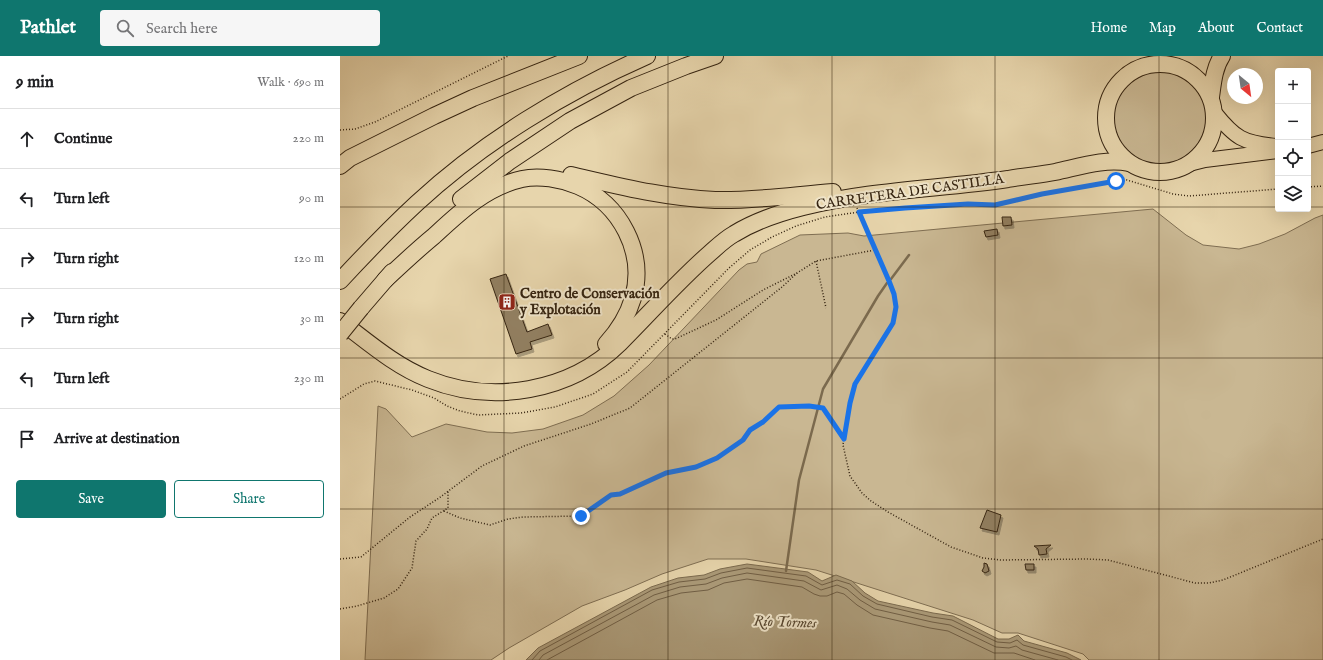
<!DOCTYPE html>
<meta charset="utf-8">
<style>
body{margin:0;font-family:"IM FELL English",serif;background:#f6f6f6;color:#202124}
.controls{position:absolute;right:12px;top:12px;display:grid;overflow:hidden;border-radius:4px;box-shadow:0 4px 16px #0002}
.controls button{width:36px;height:36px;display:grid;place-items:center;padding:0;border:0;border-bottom:1px solid #e0e0e0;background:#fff;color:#202124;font:20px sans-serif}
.compass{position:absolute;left:887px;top:12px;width:36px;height:36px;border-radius:50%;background:#fff;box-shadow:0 4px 16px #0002;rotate:151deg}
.stop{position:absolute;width:12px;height:12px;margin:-9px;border:3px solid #1a73e8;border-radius:50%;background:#fff}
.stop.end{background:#1a73e8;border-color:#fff;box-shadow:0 1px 4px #0008}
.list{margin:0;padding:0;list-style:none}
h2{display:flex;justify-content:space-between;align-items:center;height:52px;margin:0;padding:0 16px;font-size:17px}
h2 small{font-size:13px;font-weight:400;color:#757577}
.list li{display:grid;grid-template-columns:26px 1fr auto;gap:12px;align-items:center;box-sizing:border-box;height:60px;padding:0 16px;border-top:1px solid #e0e0e0}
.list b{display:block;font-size:15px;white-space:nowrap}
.list em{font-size:13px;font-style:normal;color:#757577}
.actions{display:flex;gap:8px;padding:12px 16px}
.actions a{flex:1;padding:9px 0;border:1px solid #0f766e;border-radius:4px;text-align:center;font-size:14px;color:#0f766e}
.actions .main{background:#0f766e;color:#fff}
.icon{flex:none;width:22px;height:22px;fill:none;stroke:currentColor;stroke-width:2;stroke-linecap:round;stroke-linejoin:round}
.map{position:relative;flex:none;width:983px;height:604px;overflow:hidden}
header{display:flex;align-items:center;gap:24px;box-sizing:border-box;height:56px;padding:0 20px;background:#0f766e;color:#fff}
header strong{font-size:19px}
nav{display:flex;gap:22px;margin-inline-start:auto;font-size:14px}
.search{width:280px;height:36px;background:#f6f6f6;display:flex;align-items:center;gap:10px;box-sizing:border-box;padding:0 14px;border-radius:4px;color:#757577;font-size:15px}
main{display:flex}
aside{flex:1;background:#fff}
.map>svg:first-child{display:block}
.green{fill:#c9b792;stroke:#7f6e52}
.water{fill:#a97;stroke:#7b6a4e}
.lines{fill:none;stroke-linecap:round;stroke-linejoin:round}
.shore{stroke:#705e44;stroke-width:1}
.stream{stroke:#7b6a4e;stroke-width:2.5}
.building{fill:#928062;stroke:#352411;filter:url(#shadow)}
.primary-casing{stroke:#352411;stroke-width:16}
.highway-casing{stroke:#352411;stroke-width:18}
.path{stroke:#352411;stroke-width:1.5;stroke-dasharray:1 2;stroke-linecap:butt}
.primary{stroke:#e7d5ac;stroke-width:14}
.highway{stroke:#e7d5ac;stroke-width:16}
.highway-bridge-casing{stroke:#352411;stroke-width:18;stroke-linecap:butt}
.highway-bridge{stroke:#e7d5ac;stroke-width:16}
.route{stroke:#1a73e8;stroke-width:5}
.grid{fill:none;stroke:#352411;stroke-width:1;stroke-opacity:0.55}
.labels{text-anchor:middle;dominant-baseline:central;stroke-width:4;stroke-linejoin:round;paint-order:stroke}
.street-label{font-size:14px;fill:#352411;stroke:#efe4c9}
.poi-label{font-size:14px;font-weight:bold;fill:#352411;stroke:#efe4c9;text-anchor:start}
.water-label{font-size:15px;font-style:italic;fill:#584730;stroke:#efe4c9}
</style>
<header>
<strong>Pathlet</strong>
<div class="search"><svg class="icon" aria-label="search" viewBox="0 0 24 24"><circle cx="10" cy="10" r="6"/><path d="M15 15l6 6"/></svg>Search here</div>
<nav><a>Home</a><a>Map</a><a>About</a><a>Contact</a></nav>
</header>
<main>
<aside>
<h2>9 min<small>Walk · 690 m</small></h2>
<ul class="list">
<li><svg class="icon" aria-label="ahead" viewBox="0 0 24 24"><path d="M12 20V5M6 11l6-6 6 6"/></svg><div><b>Continue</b></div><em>220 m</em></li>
<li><svg class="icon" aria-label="left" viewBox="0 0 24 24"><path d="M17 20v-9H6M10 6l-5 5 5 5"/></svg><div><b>Turn left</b></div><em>90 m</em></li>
<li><svg class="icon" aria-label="right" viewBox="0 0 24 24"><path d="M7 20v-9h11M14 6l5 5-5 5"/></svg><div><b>Turn right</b></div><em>120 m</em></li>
<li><svg class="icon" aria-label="right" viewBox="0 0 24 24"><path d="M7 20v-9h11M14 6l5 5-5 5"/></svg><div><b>Turn right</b></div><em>30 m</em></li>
<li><svg class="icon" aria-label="left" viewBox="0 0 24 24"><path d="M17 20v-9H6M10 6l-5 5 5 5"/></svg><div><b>Turn left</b></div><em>230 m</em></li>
<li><svg class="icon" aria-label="arrive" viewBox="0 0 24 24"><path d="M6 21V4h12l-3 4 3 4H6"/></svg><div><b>Arrive at destination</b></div></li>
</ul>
<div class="actions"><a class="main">Save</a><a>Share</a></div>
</aside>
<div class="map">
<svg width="983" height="604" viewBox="0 0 983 604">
<defs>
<filter id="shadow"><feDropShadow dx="2" dy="3" stdDeviation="0" flood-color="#0004"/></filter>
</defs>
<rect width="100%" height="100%" fill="#e7d5ac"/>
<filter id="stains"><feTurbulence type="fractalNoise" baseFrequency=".005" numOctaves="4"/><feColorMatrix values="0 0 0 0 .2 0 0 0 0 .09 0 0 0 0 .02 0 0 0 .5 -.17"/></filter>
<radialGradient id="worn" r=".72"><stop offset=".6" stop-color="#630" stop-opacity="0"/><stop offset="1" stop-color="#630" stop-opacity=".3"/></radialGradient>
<g class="green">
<circle cx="821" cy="62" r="49"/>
<path d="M813,153L846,179L863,189L899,193L919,188L945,178L975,162L983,159V604H749L743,598L678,577H662L633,564L476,514L406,503H368L322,518L285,534L242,550L169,592L151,604H25L38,350L46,353L72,381L106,368L147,376L172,377L203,373L243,359L274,340L309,309L399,214L407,208L417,206L421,198L460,179L508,177L524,180Z"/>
</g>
<path class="water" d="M407,508L468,516L482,525L496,519L512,525L525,537L538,545L593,557L613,560L658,583H669L678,579L684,585L727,597L741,604H186L198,592L311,531L338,522L364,519L380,513Z"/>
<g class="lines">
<g class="shore">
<path d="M192,604L200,595L312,534L339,526L365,523L381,517L407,512L466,520L482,529L497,524L510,528L523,540L537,548L592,561L612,564L657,586L670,587L677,584L683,589L726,601L732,604"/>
<path d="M199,604L203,599L314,539L340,531L366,528L382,522L407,517L464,525L481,534L497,529L507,533L520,544L535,553L592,566L610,569L656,591L669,592L676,590L682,594L718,604"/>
<path d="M207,604L317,544L341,537L368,534L384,527L407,523L462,531L474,538L480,540H487L497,536L504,538L517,549L533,559L590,572L608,575L654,597H674L695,604"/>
</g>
<g class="stream">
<path d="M551,223L569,199"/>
<path d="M446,515L459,424L483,333L538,240L547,227"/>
</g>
</g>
<g class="building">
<path d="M662,161H671L672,169L663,170Z"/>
<path d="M657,173L658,179L646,181L644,175Z"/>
<path d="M166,218L187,276L208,268L212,279L190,286L192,293L176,298L150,223Z"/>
<path d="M647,454L661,459L657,476L640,472Z"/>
<path d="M711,489L706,493L707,498L699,499L698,493L694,490Z"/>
<path d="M644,507L647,508L649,515L645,517L642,515L644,511Z"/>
<path d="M685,508H694V514H686Z"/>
</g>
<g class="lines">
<defs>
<g id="primary">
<path d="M875,57C895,82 903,87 936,90"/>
<path d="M968,90L983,86"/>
<path d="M849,108L865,104L938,95"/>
</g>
<g id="highway">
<circle cx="820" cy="62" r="54"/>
<path d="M871,41C873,27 874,12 882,0"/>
<path d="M0,110L10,102L94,60L133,42L239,0"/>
<path d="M231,119C279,130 325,142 375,144C414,145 454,139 493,136"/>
<path d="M121,143L170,105L230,65L291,32L346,10L375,0"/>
<path d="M45,224C61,209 77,194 94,180C120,156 146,131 182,123C199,119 221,123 238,130C280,148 306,196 293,242C288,259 278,275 266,288"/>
<path d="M0,225C25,198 50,172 77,147C143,86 225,36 307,0"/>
<path d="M21,252L52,216"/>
<path d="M0,265C28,286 55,310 88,323C152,349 230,336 280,287C310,257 338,225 370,197C378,190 385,183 394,178C415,165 439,157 463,151C530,134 600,133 668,123C684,120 700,119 715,116C739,111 765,102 789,107"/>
</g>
</defs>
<use href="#primary" class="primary-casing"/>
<use href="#highway" class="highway-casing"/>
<g class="path">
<path d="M0,74L15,73L35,66L168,0"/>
<path d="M968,131L983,130"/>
<path d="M517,152L549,225L554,238L556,251L553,267L515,328L510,347L505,372L503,389L510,420L522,437L531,445L548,456L611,491L643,502L661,504L747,503L768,504L855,527H869L883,524L983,483"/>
<path d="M476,205L486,252"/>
<path d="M325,278L332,283H335L376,264L423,234L457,217L476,205L535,194"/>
<path d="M0,343L24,328L35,325L72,334L94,342L107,350L120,355L138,359L181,357L215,351L253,338L287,316L389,212L410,194L432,181L456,170L485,161L519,156L565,152L628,148L655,149L702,138L776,125L787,124L833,138L849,140L938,133"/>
<path d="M104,455L120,462L150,469L168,463L183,461L241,460L271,439L280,438L326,417L356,411L377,402L403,384L410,374L423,367L439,351L469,350L483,353L504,383"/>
<path d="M0,503L21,501L70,461L99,442L142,410L184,390L251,368L290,352L442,231L457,217"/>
<path d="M0,553L17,550L44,542L58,533L72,512L76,485L87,473L92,462L108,452V435"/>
</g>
<use href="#primary" class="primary"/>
<use href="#highway" class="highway"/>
<defs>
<path id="highway-bridge" d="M0,278L21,252"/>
</defs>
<use href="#highway-bridge" class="highway-bridge-casing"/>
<use href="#highway-bridge" class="highway-bridge"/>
</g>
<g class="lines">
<path class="route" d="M241,460L271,439L280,438L326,417L356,411L377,402L403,384L410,374L423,366L439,351L469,350L483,352L504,383L510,347L515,328L553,267L556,251L554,238L549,225L519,156L565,152L628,148L655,149L702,138L776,125"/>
</g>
<path class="grid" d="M164,0V604M328,0V604M492,0V604M655,0V604M819,0V604M0,151H938M968,151H983M0,302H983M0,453H983"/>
<defs>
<symbol id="building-square" viewBox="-11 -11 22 22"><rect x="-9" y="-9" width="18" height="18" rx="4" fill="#8f2418" stroke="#efe4c9"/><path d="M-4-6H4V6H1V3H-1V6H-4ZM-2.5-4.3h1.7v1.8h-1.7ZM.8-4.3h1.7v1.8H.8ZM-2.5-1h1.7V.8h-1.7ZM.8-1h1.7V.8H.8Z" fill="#fff"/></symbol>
</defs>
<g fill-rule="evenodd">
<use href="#building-square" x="157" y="236" width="20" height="20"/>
</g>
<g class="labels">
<g class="street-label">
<text transform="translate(570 136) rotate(-8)">CARRETERA DE CASTILLA</text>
</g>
<g class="poi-label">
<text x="180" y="238">Centro de Conservación<tspan x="180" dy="16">y Explotación</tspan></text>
</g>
<g class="water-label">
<text transform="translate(445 566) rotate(2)">Río Tormes</text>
</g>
</g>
<rect width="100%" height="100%" filter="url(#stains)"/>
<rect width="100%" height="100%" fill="url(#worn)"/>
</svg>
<div class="controls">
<button>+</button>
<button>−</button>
<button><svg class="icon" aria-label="locate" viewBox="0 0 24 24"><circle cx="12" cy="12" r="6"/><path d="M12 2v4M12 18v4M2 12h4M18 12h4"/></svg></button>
<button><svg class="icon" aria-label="layers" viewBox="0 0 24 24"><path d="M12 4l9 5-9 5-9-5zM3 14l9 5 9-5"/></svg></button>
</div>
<svg class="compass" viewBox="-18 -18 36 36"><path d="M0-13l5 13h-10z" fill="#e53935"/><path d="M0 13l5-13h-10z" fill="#757577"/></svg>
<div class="stop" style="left:776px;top:125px"></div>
<div class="stop end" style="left:241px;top:460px"></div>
</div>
</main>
